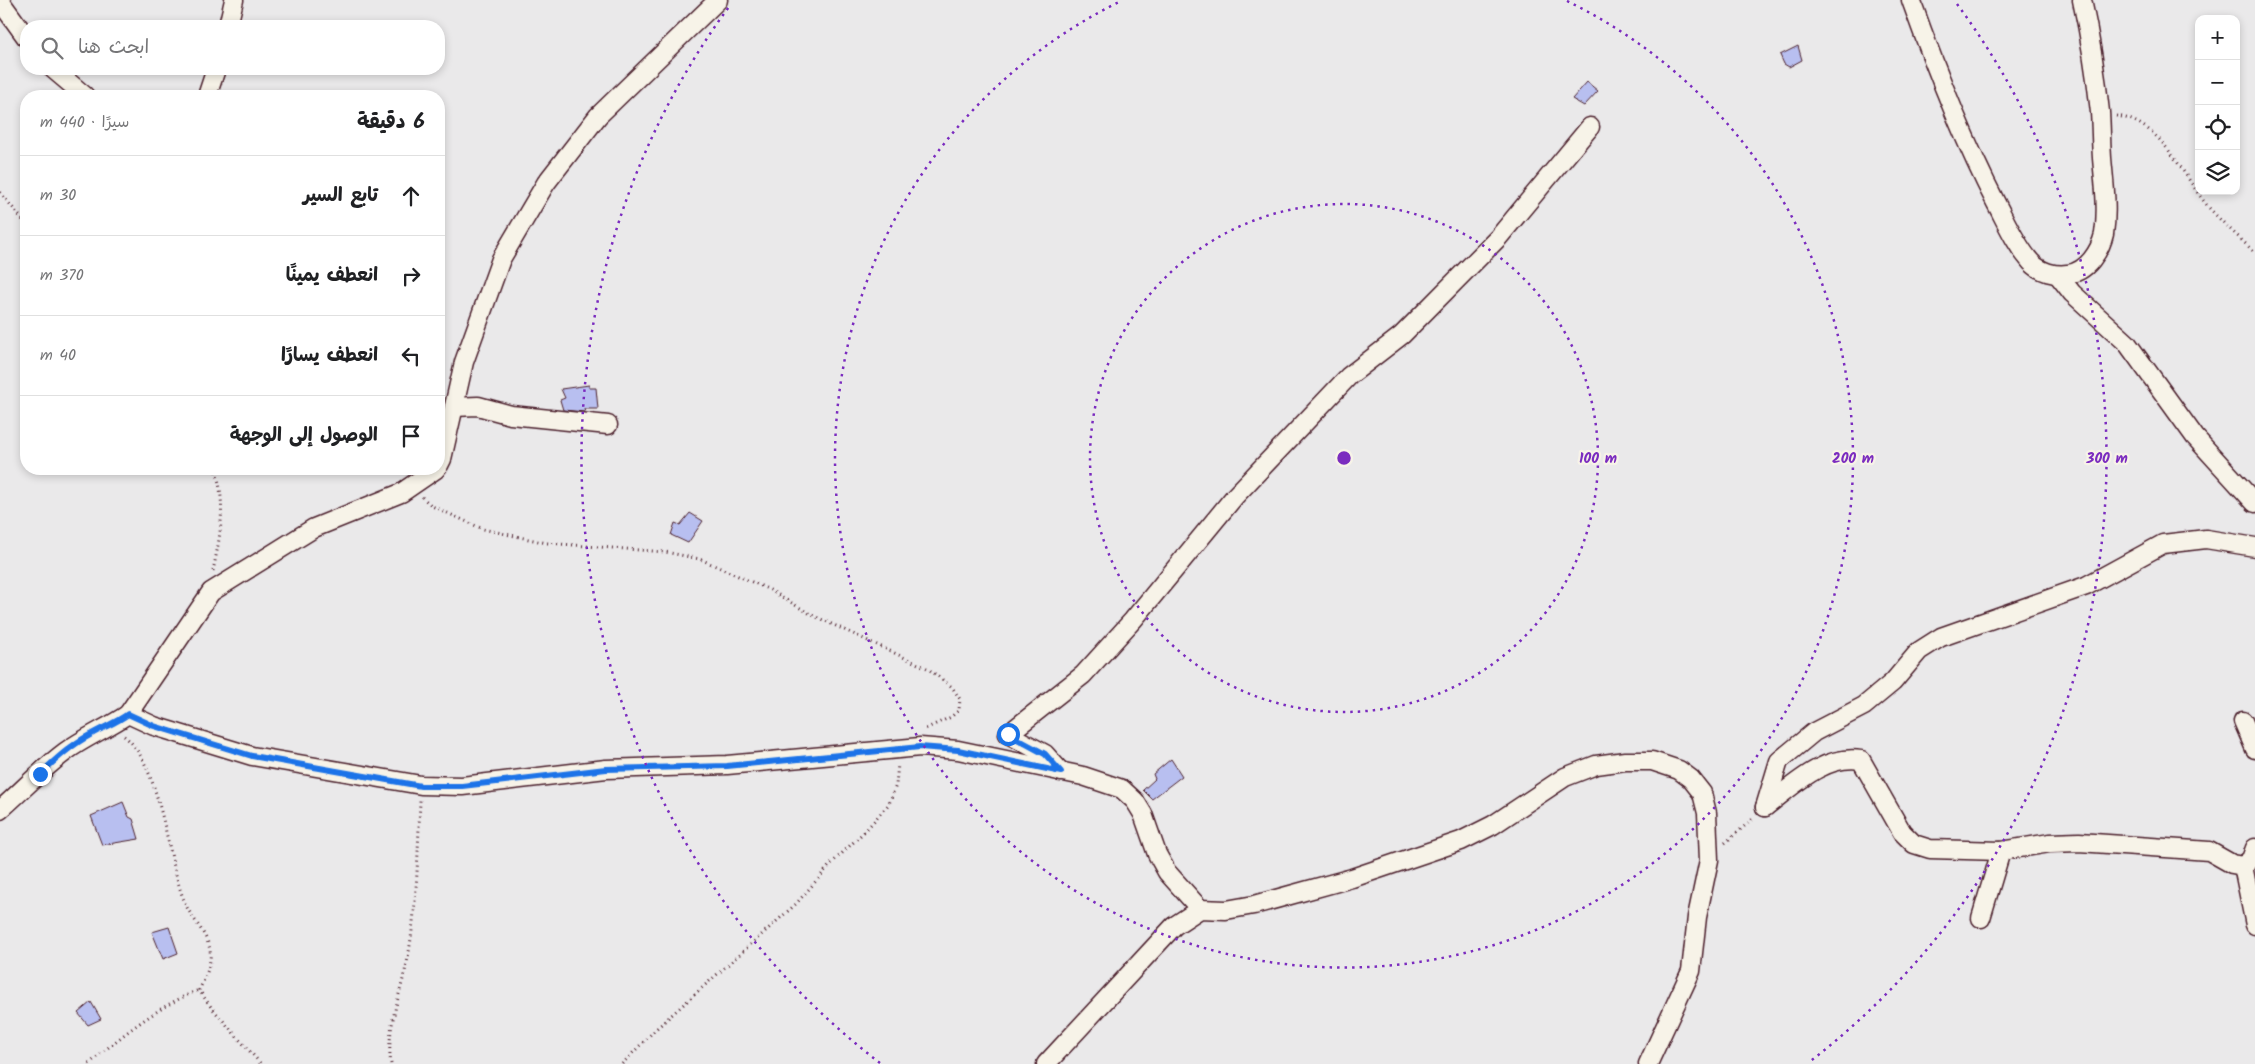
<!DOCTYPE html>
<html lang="ar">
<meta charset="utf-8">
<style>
body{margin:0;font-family:Kalam,"Playpen Sans Arabic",sans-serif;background:#f2f2f2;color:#202124;direction:rtl}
.controls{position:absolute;right:15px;top:15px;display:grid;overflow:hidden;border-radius:10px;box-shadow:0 2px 8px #0003}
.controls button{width:45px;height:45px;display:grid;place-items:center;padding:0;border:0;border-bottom:1px solid #e0e0e0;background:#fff;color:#202124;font:25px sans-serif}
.stop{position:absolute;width:15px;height:15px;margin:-11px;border:4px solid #1a73e8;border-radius:50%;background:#fff}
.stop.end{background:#1a73e8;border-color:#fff;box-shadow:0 1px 5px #0008}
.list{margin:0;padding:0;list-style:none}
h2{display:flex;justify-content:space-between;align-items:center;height:65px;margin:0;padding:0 20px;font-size:21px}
h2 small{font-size:16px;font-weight:400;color:#757577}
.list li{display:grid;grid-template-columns:32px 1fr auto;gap:15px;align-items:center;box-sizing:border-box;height:80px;padding:0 20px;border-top:1px solid #e0e0e0}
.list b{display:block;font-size:19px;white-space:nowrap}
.list em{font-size:16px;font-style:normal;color:#757577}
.icon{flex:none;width:28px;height:28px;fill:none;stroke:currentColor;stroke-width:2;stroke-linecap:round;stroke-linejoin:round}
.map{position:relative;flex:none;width:2255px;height:1064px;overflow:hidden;direction:ltr}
.search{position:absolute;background:#fff;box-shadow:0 2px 8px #0003;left:20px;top:20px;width:425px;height:55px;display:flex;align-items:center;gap:12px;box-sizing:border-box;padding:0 18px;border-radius:20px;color:#757577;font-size:19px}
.panel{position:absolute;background:#fff;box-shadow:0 2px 8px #0003;left:20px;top:90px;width:425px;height:385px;border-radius:20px;direction:rtl}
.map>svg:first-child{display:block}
.building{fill:#b8bff0;stroke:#4a1f2b}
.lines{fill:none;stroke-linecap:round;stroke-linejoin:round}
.minor-casing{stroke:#4a1f2b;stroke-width:21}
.path{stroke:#4a1f2b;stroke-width:3;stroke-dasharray:1 4;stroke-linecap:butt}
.minor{stroke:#f7f3e8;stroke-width:18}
.route{stroke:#1a73e8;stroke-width:6}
.ring{fill:none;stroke:#7b2cbf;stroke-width:2.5;stroke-dasharray:2.5 5}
.centre{fill:#7b2cbf;stroke:#f7f3e8;stroke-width:2.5}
.ring-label{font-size:15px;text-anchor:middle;font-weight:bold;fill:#7b2cbf;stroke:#f7f3e8;stroke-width:4.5;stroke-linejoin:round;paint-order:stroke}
</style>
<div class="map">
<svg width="2255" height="1064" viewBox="0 0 2255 1064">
<rect width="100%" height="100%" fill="#eae9ea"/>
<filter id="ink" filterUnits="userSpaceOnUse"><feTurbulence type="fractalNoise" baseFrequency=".02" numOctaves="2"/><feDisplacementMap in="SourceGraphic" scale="10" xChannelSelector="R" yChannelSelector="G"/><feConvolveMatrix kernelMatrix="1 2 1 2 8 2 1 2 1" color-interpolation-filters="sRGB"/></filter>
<g filter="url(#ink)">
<g class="building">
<path d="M1798,46L1802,60L1789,67L1784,64L1780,55Z"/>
<path d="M1587,82L1598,91L1584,106L1572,99Z"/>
<path d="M589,385V388H596L598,409H584L585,412L563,410L560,400L565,398L561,389Z"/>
<path d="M690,513L703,521L688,543L671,535L675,523L680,525Z"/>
<path d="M1171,759L1182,776L1152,799L1143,790L1155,779L1153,774Z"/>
<path d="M123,802L129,817L133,819L139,839L102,845L91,816Z"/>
<path d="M169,927L178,953L163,959L152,932Z"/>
<path d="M91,1002L101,1019L88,1025L78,1013Z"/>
</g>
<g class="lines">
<defs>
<g id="minor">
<path d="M1911,0C1936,70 1962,137 1996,203C2006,222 2016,245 2031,262C2040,272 2055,276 2068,274C2087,272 2100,251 2104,234C2108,209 2104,182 2102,158C2101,143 2101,127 2100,112C2096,74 2090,37 2082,0"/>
<path d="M0,1L26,37"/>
<path d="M228,26L234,0"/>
<path d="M53,69L85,96"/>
<path d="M207,96L216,69"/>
<path d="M2058,275L2072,293L2127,343L2195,437L2255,503"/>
<path d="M454,407L478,406L511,415L608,425"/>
<path d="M439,465L442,459L464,362L501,259L546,183L598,116L718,0"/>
<path d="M128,714L154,726L252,756L421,785L462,786L606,769L727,765L920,747L958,750L1083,776L1122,789L1135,801L1143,814L1157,854L1167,872L1200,909"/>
<path d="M2243,721L2255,749"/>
<path d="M1061,772L1045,754L1008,734L1083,675L1133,620L1235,496L1349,376L1402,335L1498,238L1590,127"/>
<path d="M1765,807C1793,786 1824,754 1861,760L1902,832L1914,844L1930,849L2001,851L2050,843L2079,842L2209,851L2232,864L2243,866L2255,925"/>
<path d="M1765,807L1779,761L1814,732L1864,706L1893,682L1919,651L1941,637L2086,586L2163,544L2206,539L2255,547"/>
<path d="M0,810C22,791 42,769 65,752C85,737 108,728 128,714L211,592L314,528L401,493L436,469"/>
<path d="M2243,866L2251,859L2255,848"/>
<path d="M1981,918L2001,851"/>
<path d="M1046,1064L1174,926L1200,909L1226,910L1254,905L1352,878L1461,841L1493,825L1565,777L1596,765L1625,761H1652L1679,770L1691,779L1702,793L1707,813L1709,860L1697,917L1691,971L1648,1064"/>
</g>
</defs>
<use href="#minor" class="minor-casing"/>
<g class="path">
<path d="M2116,116C2164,122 2182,177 2211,210C2225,225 2241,239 2255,253"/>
<path d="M0,192L26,224"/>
<path d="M24,370H26"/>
<path d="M422,497L432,506L483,529L547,543L665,552L700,559L770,590L812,615L927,668L952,687L960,699L959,710L951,717L923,730"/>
<path d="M213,571C220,537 227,503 215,469"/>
<path d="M124,736C161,764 167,860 185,903C191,918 207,933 210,950C212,964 205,978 199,990L211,1007L261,1064"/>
<path d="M1725,843L1754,818"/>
<path d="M89,1064C122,1035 158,1006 199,990"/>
<path d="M391,1064C385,1027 403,989 409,952C417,902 418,851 420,800"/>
<path d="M622,1064L657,1028L796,904L830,865L866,830L889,804L896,785L898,764"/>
</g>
<use href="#minor" class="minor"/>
</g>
</g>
<g class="lines" filter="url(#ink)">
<path class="route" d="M40,774C55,760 71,745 90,735C103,727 116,723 128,714L154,726L252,756L421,786H462L606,769L727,766L920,747L958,750L1061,772L1045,754L1008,734"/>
</g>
<g class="ring">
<circle cx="1344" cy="458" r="254"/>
<path d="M1567 1A509 509 0 1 1 1121 1"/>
<path d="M880 1063A763 763 0 0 1 731 4M1957 4A763 763 0 0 1 1808 1063"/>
</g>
<circle cx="1344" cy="458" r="8" class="centre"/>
<g class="ring-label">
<text x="1598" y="463">100 m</text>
<text x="1853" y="463">200 m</text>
<text x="2107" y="463">300 m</text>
</g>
</svg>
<div class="controls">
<button>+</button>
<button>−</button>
<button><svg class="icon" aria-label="locate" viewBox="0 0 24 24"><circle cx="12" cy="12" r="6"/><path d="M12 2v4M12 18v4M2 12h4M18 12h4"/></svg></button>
<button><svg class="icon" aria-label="layers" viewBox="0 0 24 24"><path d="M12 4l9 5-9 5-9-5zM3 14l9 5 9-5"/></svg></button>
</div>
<div class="stop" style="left:1008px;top:734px"></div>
<div class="stop end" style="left:40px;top:774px"></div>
<div class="search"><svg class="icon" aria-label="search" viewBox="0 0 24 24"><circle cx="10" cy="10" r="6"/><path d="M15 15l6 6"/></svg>ابحث هنا</div>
<section class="panel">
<h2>6 دقيقة<small>سيرًا · 440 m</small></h2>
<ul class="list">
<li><svg class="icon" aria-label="ahead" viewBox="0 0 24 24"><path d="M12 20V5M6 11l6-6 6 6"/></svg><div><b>تابع السير</b></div><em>30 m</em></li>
<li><svg class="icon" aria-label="right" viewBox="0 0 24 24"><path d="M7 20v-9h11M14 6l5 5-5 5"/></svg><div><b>انعطف يمينًا</b></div><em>370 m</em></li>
<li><svg class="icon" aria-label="left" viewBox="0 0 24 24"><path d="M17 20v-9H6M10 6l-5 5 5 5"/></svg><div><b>انعطف يسارًا</b></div><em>40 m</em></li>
<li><svg class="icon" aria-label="arrive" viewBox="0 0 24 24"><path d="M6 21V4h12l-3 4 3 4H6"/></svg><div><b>الوصول إلى الوجهة</b></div></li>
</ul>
</section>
</div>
